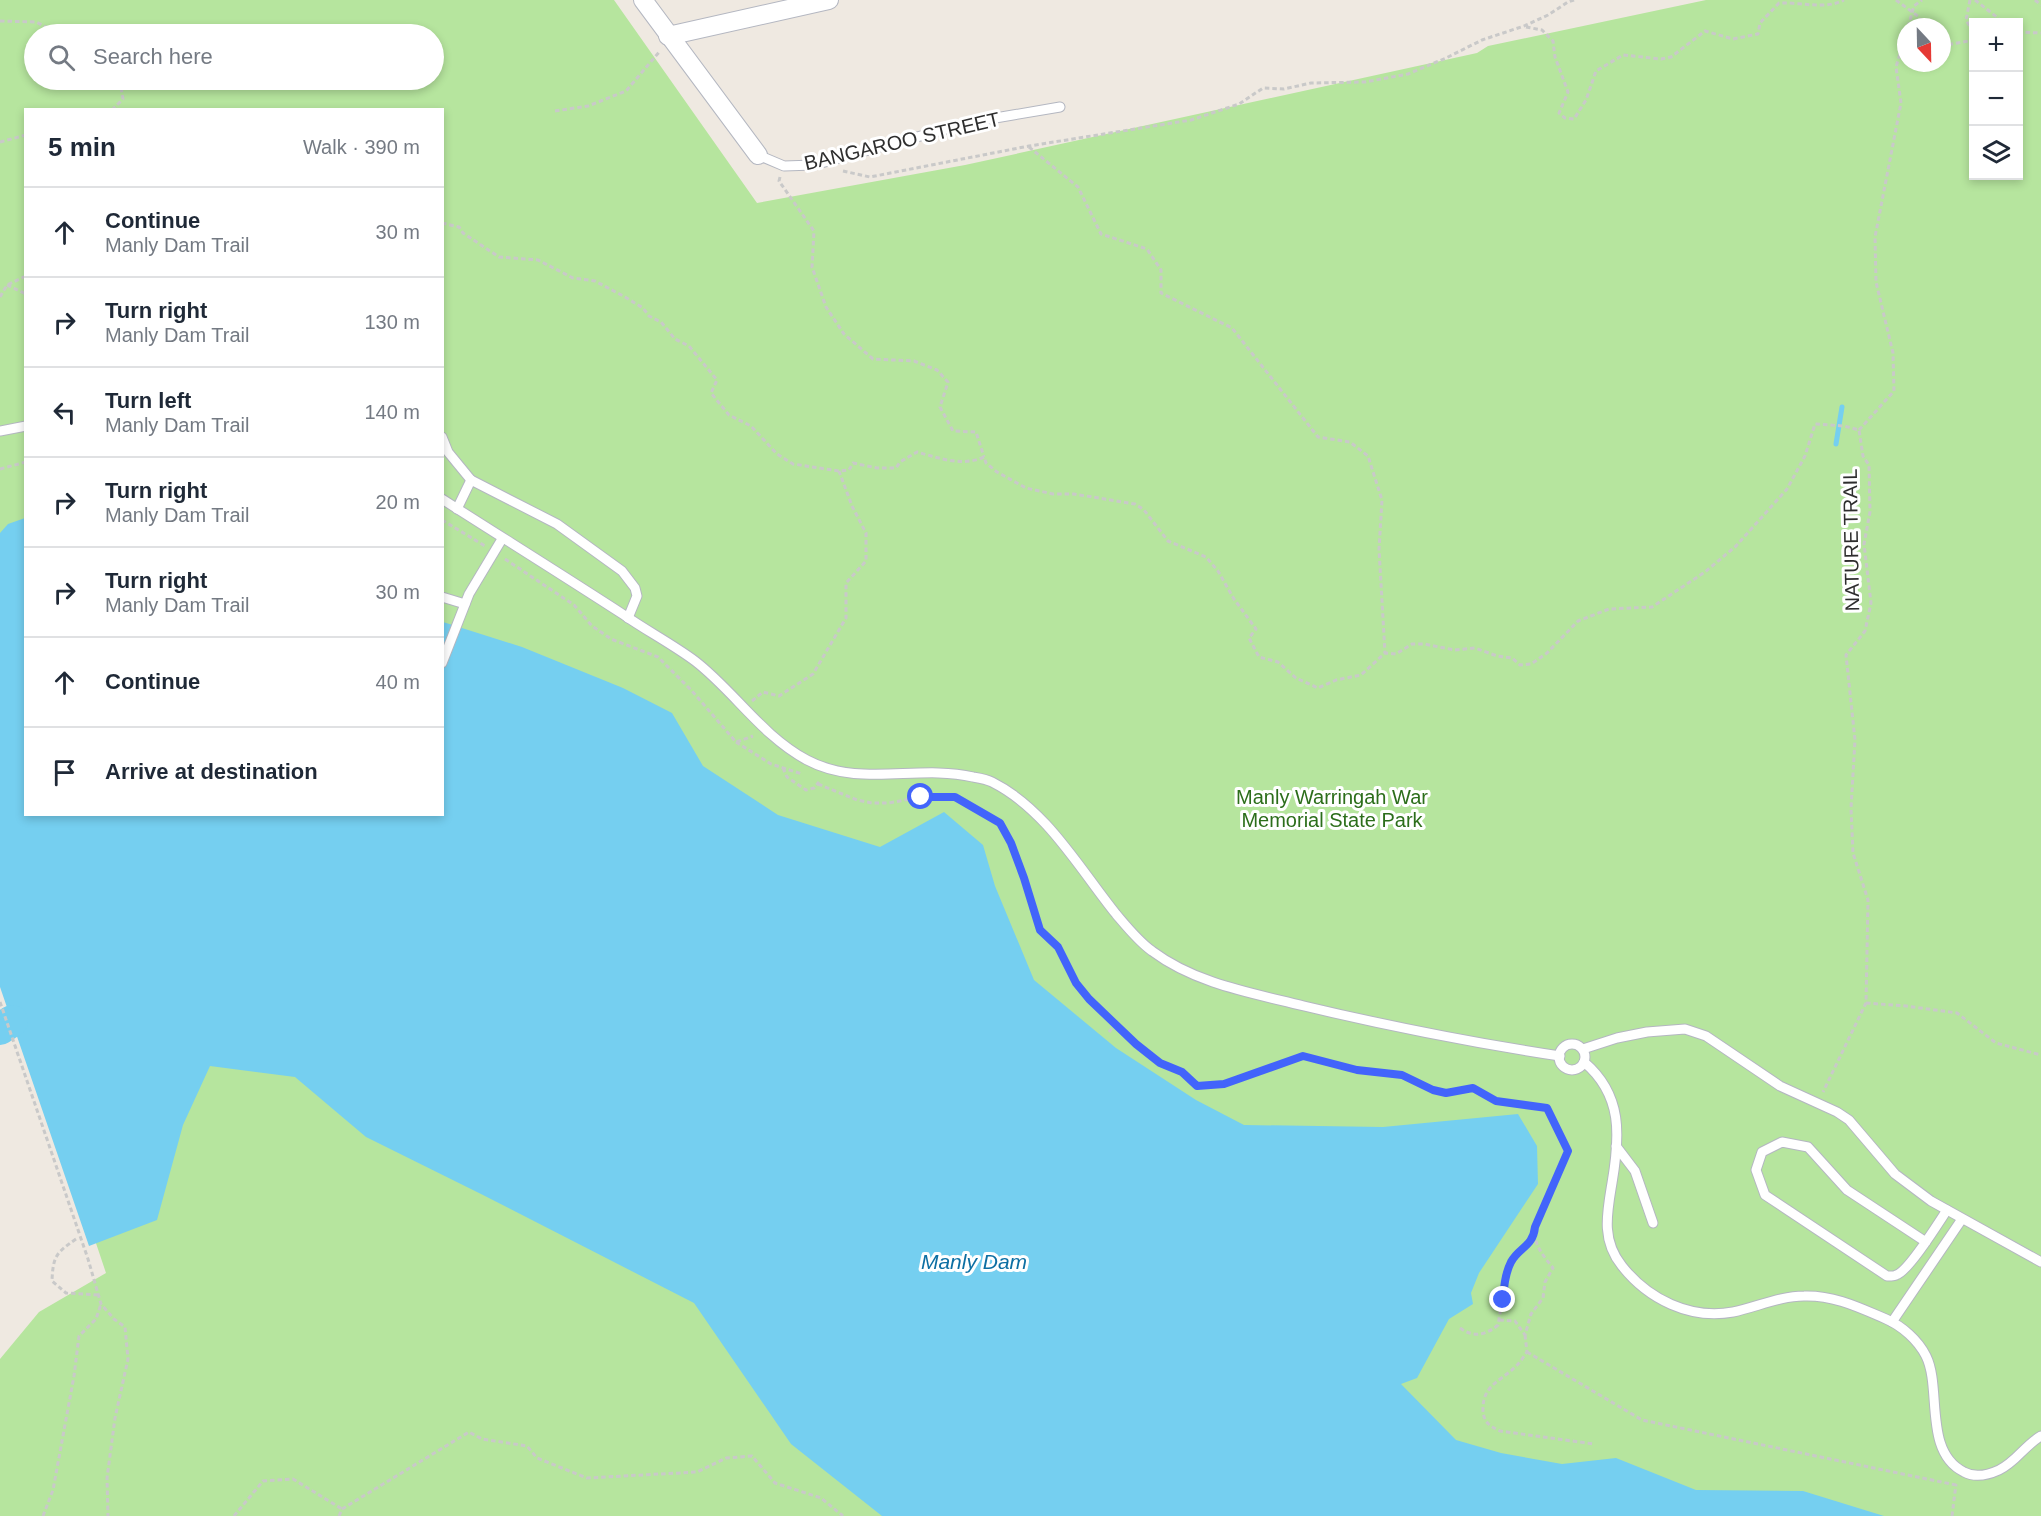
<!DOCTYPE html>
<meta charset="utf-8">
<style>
body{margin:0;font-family:Helvetica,sans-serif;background:#f2f2f3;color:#1f2937}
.controls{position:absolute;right:18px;top:18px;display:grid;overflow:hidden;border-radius:0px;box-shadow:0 3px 9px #0003}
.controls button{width:54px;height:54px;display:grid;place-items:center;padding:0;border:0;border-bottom:2px solid #e0e1e3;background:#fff;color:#1f2937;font:30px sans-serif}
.compass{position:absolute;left:1897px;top:18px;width:54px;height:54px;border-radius:50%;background:#fff;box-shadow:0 3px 9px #0003;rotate:158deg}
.stop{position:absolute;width:18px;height:18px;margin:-14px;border:4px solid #4264fb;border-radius:50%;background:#fff}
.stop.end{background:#4264fb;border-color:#fff;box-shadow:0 2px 6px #0008}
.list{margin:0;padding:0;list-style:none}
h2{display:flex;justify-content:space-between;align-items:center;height:78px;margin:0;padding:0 24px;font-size:26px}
h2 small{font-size:20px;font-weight:400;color:#747a83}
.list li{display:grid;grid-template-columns:39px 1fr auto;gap:18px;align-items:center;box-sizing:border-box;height:90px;padding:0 24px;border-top:2px solid #e0e1e3}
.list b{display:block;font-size:22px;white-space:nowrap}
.list p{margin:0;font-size:20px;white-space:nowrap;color:#747a83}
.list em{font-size:20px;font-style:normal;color:#747a83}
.icon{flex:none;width:33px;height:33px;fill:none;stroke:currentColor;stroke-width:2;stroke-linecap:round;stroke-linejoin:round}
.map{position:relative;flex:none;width:2041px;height:1516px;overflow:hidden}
.search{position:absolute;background:#fff;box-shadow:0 3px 9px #0003;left:24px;top:24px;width:420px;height:66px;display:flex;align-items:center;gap:15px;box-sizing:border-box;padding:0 21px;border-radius:33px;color:#747a83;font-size:22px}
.panel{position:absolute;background:#fff;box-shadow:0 3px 9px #0003;left:24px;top:108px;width:420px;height:708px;border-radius:0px}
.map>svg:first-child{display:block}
.green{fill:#b6e59e;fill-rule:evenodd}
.water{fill:#75cff0}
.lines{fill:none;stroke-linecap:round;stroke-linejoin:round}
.stream{stroke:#75cff0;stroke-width:5}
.river{stroke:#75cff0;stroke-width:32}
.lane-casing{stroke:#b4b7c1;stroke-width:11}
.street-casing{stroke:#b4b7c1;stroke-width:20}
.path{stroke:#c9c9c9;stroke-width:3;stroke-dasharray:4.5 3;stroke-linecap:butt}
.lane{stroke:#fff;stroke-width:9}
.street{stroke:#fff;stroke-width:18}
.route{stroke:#4264fb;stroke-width:8}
.labels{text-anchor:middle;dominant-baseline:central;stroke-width:6;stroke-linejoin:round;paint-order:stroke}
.street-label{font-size:20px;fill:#2e2e2e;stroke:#fff}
.park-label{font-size:20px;fill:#2c6e1b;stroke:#fff}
.water-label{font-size:21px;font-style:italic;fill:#0d6fa3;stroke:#fff}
</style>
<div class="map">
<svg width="2041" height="1516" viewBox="0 0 2041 1516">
<rect width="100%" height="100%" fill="#efe9e1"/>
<path class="green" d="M0,0H614L757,203L965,165L1477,53L1488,46L1706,0H2041V1516H0V1359L39,1312L106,1273L0,957ZM1974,22H2018V176H1974ZM1906,27H1942V63H1906ZM34,34H434V80H34ZM26,110H442V814H26Z"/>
<path class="water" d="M25,518L26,814H442L443,622L522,647L623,688L672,713L703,766L778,815L880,847L944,812L983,845L995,886L1034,980L1116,1048L1196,1100L1244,1125L1383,1127L1518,1114L1537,1146L1538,1184L1479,1273L1471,1293L1473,1304L1449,1319L1417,1378L1401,1384L1456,1440L1501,1453L1562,1464L1616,1458L1696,1490L1803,1491L1884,1516H882L791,1444L694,1303L483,1195L366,1137L295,1077L210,1066L183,1125L157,1220L89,1246L0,987V533L8,524Z"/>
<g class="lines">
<path class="stream" d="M1836,444L1842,407"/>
<path class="river" d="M0,1029L12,1021"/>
<defs>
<g id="lane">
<path d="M758,155L784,166L814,165L972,122L1060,107"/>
<path d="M0,431L26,426"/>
<path d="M442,437L448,452L471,480"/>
<path d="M442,499C503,538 564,576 624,615C647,631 672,644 695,661C734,691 762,736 807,760C859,788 918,764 973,777C979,778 986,779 992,782C1046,809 1079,868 1116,914C1127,927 1138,941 1152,951C1196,984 1252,993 1304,1006C1388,1026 1474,1043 1560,1056"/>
<path d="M457,509L471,480L557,524L622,571L635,588L637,596L628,618"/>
<path d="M442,597L465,604"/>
<path d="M442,663L469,594L502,539"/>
<circle cx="1572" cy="1057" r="13"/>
<path d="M1583,1049L1617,1038L1647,1032L1685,1029L1706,1036L1780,1086L1837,1112L1849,1120L1895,1174L1931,1201L2041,1262"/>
<path d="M1584,1062C1623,1095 1620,1136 1612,1183C1607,1213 1601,1240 1622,1266C1648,1299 1690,1320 1733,1312C1757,1307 1780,1296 1804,1296C1834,1295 1860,1308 1886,1319C1902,1326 1918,1340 1926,1356C1942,1388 1923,1452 1964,1472C1975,1478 1988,1475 1999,1470C2016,1462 2025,1445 2041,1436"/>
<path d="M1616,1146L1635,1171L1653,1223"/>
<path d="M1926,1242L1847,1190L1808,1147L1782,1142L1762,1152L1756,1170L1765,1195L1887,1276C1888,1276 1895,1276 1896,1275C1908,1272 1939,1222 1947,1210"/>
<path d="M1892,1322L1962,1219"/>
</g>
<g id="street">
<path d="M643,0L758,155"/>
<path d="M668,36L829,0"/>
</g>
</defs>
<use href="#lane" class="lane-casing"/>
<use href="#street" class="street-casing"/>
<g class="path">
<path d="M1896,0L1919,17L1924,27"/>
<path d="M1970,0L1966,20L1974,33"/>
<path d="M1975,0L2003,22"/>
<path d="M2035,0L2041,5"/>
<path d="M0,21L36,22L60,34"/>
<path d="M1526,27L1542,30L1553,41L1555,57L1568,92L1559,113L1565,118L1574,119L1586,100L1596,71L1623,55L1661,59L1671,57L1705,31L1733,39L1758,34L1760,23L1779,3C1801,2 1825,10 1844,0"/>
<path d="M1908,27L1914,6L1922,0"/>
<path d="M2018,32L2041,33"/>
<path d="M1942,42L1946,45L1974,40"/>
<path d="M112,110L123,99L121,87L124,80"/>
<path d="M555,111L588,106L626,91L660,51"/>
<path d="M0,142L26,135"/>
<path d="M1029,147L1078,187L1101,234L1147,249L1161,270V293L1232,328L1318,437L1350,442L1368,456L1382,500L1379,549L1385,653"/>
<path d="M843,171L870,177L1029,146L1191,120L1239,104L1263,88L1284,89L1311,83L1365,82L1408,74L1446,58L1482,40L1524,26L1548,15L1568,2L1574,0"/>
<path d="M780,177L779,181L814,231L812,267L826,307L844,334L873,359L914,361L937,370L948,382L940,407L953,431L976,432L984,457"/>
<path d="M442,223L459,227L463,233L499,257L538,260L573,278L595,281L625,297L643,308L649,316L661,322L675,339L689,346L717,380L711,393L729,415L751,426L777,454L793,464L839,471L849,470L853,463L877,468H896L900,462L917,452C939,458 962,467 984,457L986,463L997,472L1026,488L1053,494H1074L1135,504L1144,510L1168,541L1206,557L1218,571L1234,599L1256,629L1249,638L1259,657L1278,662L1296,678L1318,688L1336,680L1361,675L1385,653L1396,654L1412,644H1424L1455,650L1475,648L1497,656L1512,658L1520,665L1531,664L1547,653L1578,621L1609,609L1652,607L1705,572L1736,546L1787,489L1805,456L1815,424L1844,426L1859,430L1863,456L1869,465L1870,512L1864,544L1871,603L1865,631L1846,655L1855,740L1851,808L1853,853L1868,900L1866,1003L1823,1092"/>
<path d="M7,285L26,294"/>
<path d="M0,297L7,285L26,276"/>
<path d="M1859,430L1894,391L1893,353L1876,282L1875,237L1901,103L1896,67L1906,33"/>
<path d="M0,469L26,462"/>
<path d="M442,520L485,546"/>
<path d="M505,559L574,605L592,626L611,639L658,657L692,691L736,742L753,736"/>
<path d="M752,701L763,692L779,696L813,674L846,618V583L866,561V533L852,506L839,471"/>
<path d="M736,742L771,764L802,774"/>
<path d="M783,768L787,777L806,790L814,788L819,782"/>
<path d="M818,784L857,800L872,803H889L921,797H955L1000,823L1011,843L1024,878L1040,930L1058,947L1076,983L1089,999L1136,1044L1160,1063L1182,1073L1197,1086L1224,1084L1303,1056L1357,1070L1402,1075L1433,1090L1446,1093L1473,1088L1496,1101L1547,1108L1558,1126L1568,1151L1535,1227C1533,1245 1543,1255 1553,1268L1545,1282L1543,1298L1531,1314L1525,1335L1515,1321L1499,1320"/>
<path d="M0,1002L88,1259L101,1304L114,1319L125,1327L128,1359L115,1418L107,1478L108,1516"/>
<path d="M1866,1003L1906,1006L1957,1013L1996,1043L2041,1055"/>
<path d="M1109,1032L1115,1024"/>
<path d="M76,1239C56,1253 53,1256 52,1281L66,1293L99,1295"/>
<path d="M1460,1328C1474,1338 1486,1335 1498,1325L1507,1272L1512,1260L1534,1237"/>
<path d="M1525,1335L1527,1352C1523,1357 1520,1363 1515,1367C1500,1382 1482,1385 1483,1411C1484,1423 1490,1426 1500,1431L1594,1444"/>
<path d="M1527,1352L1642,1420L1956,1485"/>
<path d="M342,1509L469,1432L482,1439L527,1446L537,1458L587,1478L697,1472L726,1458L752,1456L775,1483L821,1498L843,1516"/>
<path d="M43,1516L53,1490L74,1376L79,1336L96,1319L101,1304"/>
<path d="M234,1516L263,1481L293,1479L342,1509"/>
<path d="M339,1516L342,1509"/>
<path d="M1952,1516L1956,1484"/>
</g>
<use href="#lane" class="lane"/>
<use href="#street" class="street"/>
</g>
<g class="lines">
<path class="route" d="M921,797H955L1000,823L1011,843L1024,878L1040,930L1058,947L1076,983L1089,999L1136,1044L1160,1063L1182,1072L1197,1086L1224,1084L1303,1056L1357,1070L1402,1075L1433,1090L1446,1093L1473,1088L1496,1101L1547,1108L1568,1151L1535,1227C1533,1247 1519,1247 1511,1262C1505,1274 1504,1287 1503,1300"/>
</g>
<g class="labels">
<g class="street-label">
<text transform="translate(902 141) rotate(-13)">BANGAROO STREET</text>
<text transform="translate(1851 540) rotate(-91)">NATURE TRAIL</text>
</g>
<g class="park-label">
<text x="1332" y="797">Manly Warringah War<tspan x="1332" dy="23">Memorial State Park</tspan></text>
</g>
<g class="water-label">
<text x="974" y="1261">Manly Dam</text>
</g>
</g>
</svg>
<div class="controls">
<button>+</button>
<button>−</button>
<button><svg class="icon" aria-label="layers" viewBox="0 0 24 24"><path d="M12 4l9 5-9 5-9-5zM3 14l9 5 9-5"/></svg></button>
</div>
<svg class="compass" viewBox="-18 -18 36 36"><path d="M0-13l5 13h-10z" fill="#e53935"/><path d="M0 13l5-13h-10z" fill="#747a83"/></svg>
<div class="stop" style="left:921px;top:797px"></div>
<div class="stop end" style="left:1503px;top:1300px"></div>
<div class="search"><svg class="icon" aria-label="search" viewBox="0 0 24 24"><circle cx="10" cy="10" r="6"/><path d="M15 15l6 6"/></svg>Search here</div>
<section class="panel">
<h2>5 min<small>Walk · 390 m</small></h2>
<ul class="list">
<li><svg class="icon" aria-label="ahead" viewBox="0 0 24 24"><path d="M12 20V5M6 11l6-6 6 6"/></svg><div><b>Continue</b><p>Manly Dam Trail</p></div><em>30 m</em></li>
<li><svg class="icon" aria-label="right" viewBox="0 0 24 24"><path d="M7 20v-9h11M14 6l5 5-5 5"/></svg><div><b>Turn right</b><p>Manly Dam Trail</p></div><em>130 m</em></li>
<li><svg class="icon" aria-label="left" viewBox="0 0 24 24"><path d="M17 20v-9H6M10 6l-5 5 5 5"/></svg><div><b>Turn left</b><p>Manly Dam Trail</p></div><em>140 m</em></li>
<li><svg class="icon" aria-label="right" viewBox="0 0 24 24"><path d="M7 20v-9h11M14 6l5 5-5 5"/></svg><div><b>Turn right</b><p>Manly Dam Trail</p></div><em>20 m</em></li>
<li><svg class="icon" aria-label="right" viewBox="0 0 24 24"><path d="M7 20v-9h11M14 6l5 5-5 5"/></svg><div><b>Turn right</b><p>Manly Dam Trail</p></div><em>30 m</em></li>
<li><svg class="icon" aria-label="ahead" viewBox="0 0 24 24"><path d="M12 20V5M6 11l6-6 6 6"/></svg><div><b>Continue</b></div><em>40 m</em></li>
<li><svg class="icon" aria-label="arrive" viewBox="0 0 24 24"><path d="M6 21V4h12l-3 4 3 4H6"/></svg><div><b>Arrive at destination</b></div></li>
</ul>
</section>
</div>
